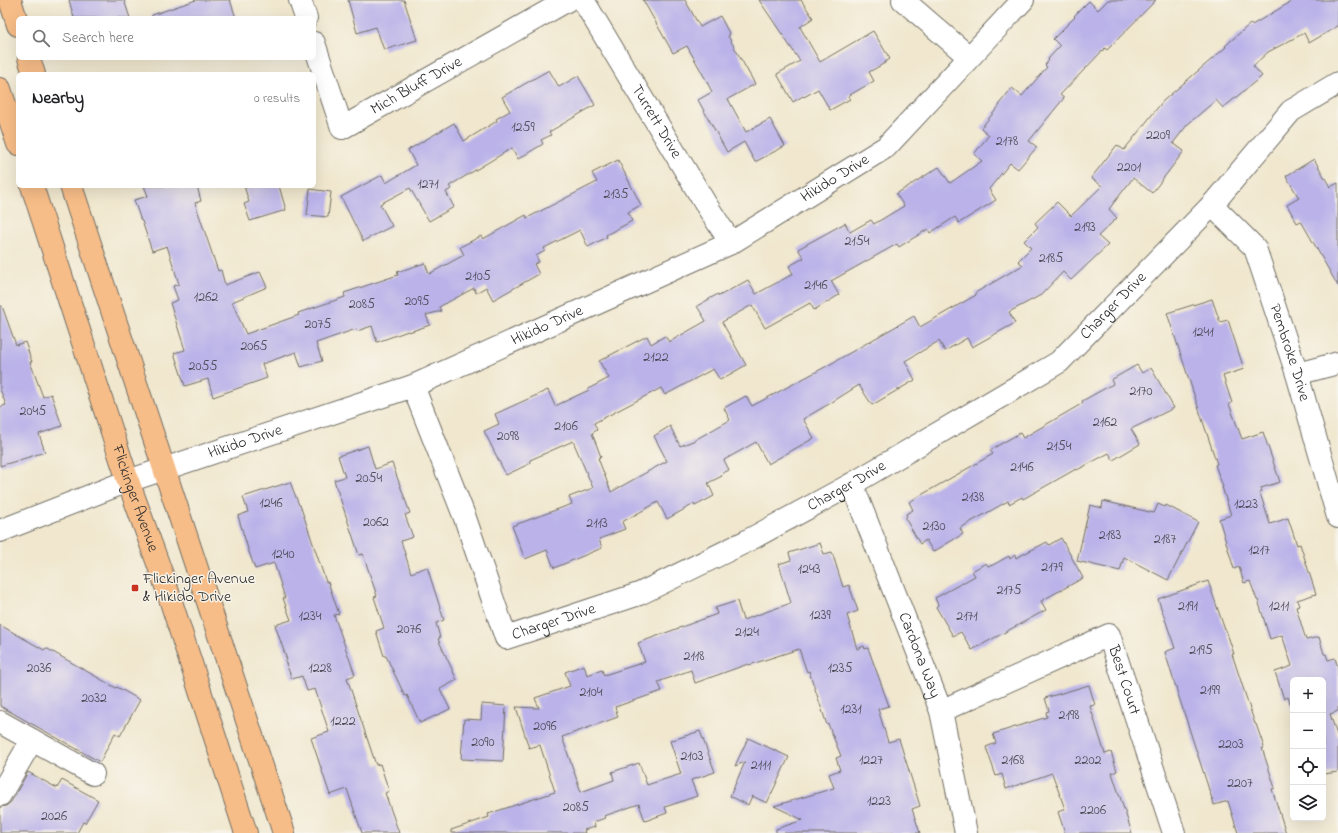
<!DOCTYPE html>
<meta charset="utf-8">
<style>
body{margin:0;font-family:"Indie Flower",sans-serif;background:#f6f6f6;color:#202124}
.controls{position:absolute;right:12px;bottom:12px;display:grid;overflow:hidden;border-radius:6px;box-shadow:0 4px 16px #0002}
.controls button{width:36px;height:36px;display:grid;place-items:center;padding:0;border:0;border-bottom:1px solid #e0e0e0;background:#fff;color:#202124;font:20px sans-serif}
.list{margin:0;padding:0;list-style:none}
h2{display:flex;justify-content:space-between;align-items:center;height:52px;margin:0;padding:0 16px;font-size:17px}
h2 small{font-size:13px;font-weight:400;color:#757577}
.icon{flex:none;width:22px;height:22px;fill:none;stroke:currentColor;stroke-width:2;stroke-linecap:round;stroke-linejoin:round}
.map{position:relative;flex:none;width:1338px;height:833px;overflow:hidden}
.search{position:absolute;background:#fff;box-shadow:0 4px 16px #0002;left:16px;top:16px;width:300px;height:44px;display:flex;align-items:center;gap:10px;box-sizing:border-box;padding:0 14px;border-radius:6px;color:#757577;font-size:15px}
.panel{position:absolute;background:#fff;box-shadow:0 4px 16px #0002;left:16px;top:72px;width:300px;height:116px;border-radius:6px}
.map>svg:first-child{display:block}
.building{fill:#bab2e9}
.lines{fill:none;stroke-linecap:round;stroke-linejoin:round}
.minor-casing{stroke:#706d64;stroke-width:24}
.major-casing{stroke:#706d64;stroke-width:24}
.minor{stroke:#fff;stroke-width:22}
.major{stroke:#f7bd88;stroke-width:22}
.poi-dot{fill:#c8321e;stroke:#f7f3e8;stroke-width:1.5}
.labels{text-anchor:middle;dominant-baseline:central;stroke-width:3;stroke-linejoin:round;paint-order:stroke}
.number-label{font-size:14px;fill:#4f4d5a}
.street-label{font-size:16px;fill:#2b2b2b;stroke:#f7f3e8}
.poi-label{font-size:16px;fill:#2b2b2b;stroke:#f7f3e8;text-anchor:start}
</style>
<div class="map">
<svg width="1338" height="833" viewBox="0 0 1338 833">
<rect width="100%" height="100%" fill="#f7f3e8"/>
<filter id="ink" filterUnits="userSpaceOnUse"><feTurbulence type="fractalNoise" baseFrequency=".025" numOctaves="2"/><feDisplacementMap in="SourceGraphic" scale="8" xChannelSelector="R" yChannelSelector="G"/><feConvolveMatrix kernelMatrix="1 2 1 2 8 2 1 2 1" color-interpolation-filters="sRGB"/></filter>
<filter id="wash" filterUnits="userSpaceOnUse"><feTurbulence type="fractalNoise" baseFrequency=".012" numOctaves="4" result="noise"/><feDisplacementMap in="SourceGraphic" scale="16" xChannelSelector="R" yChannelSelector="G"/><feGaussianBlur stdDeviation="0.9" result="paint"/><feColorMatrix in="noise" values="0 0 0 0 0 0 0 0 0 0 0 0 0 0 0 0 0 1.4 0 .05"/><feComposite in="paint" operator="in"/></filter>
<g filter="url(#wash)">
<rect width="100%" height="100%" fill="#f0e7ce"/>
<g id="blocks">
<g class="building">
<path d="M69,0H124L130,18H74Z"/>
<path d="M196,0H230L236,18H152V15Z"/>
<path d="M348,0H404L417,40L384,50L376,27L357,33Z"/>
<path d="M643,0H685L700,27L720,16L730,35L728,36L755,84L728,99L746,132L770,119L785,146L755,162L744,142L727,152L698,100L712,92L705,78L687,46L673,53Z"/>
<path d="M759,0H801L813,18L800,27L820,62L873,31L890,59L885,62V63L869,72L874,81L848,96L850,99L830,110L818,89L804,97L803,96L793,102L777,74L800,61Z"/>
<path d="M1108,0H1156L1107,50L1105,48L1060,95L1064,98L1029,141L1037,147L1018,169L1010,163L989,189L996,200L959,223L955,217L930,233L928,229L899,247L897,244L831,281L839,295L814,310L810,303L765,328L752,305L722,322L746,365L720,380L713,369L665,395L661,388L594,423L597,430L592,433L601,457L598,458L611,492L667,461L654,436L670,426L680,446L693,441L730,420L724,408L746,396L752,406L827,366L914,316L920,327L976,295L975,293L1023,265L1018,261L1031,248L1024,241L1038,227L1035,223L1057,202L1071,216L1102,186L1091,178L1117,145L1124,150L1163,101L1226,47L1225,46L1250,24L1252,25L1294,0H1338V26L1309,43L1304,33L1268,52L1253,66L1262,76L1223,108L1216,100L1188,124L1173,143L1184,151L1152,193L1133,178L1109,209L1117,218L1098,236L1108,245L1071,280L1063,272L1041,295L1009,312L1015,323L972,347L967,338L945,351L939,341L905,361L915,380L872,405L859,385L829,404L803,419L814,438L768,464L756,442L724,460L729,470L721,474L722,476L708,483L714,496L695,506L694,504L667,519L658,502L622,522L625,529L599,539L602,548L554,568L547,550L525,559L512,526L572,504L569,497L593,488L573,441L530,460L531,463L506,475L484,431L499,424L495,414L548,390L555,406L589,390L588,389L609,378L599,361L647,336L651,344L665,336L669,342L706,321L697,306L718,294L719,296L748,280L756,294L793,274L789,266L804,258L798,249L845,223L850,232L871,220L874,224L904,206L896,194L939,167L950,183L982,161L974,154L989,135L981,128L1000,105L999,104L1012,88L1022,96L1047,67L1045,65L1049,60L1048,59L1060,46L1053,39L1075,17L1074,16L1089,1L1098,10Z"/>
<path d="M549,70L559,87L578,76L595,105L549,132L551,135L541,140L543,144L518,159L512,148L449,186L451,189L446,192L454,207L429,221L410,188L380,204L392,226L363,241L341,197L382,175L386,183L416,165L408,150L454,123L464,141L497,121L496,119L510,111L502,97Z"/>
<path d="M1314,159L1330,187L1338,183V286L1301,221L1297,223L1287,205L1299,198L1286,176Z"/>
<path d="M618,160L641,205L628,212L632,221L606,235L607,237L588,247L580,230L544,248L545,251L536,256L539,262L534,264L539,274L493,300L486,287L476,293L474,288L439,307L441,311L426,315L430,325L409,332L408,331L377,342L372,326L357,331L356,329L316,343L322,361L301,367L296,352L262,364L267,378L213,397L208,379L185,386L174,353L185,350L170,303L178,300L173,286L179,284L167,246L152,251L142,221H141L134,200L148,196L144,186H197L201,201L195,203L218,271L221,270L225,285L260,272L267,287L232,302L246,334L299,315L298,313L345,297L344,293L398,275L397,272L425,263L429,274L464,255L460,247L481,236L483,239L526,215L527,218L597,182L592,173Z"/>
<path d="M244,186H279L286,210L250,221L244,204L249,202Z"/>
<path d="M310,189L331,192L328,217L307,215Z"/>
<path d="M1212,299L1220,322L1228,320L1244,369L1223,376L1232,403L1229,404L1242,439L1263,432L1280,482L1261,488L1262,492L1260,493L1270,524L1288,518L1297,545L1300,544L1316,594L1297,600L1299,606L1296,607L1306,640L1319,637L1324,654H1326L1328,660L1335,658L1338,668V711L1330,714L1338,738V772L1323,774V680H1293V713L1288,697L1284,699L1275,672L1292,666L1282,635L1270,639L1258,600H1257L1250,581L1244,583L1239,567L1234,569L1219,519L1231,515L1222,487H1223L1215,465L1217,464L1167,313Z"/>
<path d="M0,306H2L16,345L25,342L32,362H30L43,397L51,394L62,426L39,434L45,452L0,466V407L6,405L0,389Z"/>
<path d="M1137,365L1142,373L1151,368L1174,408L1131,429L1140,444L1113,460L1109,453L1077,470L1076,469L1023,499L1022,497L1009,504L1008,501L960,528L963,534L933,552L926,540L920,544L905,518L907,516L906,514L913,510L909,502L993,454L990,450L1020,433L1023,438L1083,403L1082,401L1113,384L1111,380Z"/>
<path d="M368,446L375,469L392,463L410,513L405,515L413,537L401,541L411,573L427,567L444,620L436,623L440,638L438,639L457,680L440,689L450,709L420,723L407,695L405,696L386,656H384L376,631L384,628L374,597L377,596L363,554L359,555L334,480L345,477L338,456Z"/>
<path d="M290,482L299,505H300L326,582H328L339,614L334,615L355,675L347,678L376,765L380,764L389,791L385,793L399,833H362L347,789L330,795L311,738L329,732L315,689L307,691L302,676L292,679L285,661L287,660L275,625L291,620L283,598H285L274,563L255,569L248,549L238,516L248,512L243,497Z"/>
<path d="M1103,501L1154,513L1158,504L1165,507L1166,505L1198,522L1168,580L1124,557L1120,571L1077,561L1090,505L1102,508Z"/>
<path d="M1061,538L1083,578L1041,601L1046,610L972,650L961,632L953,636L936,607L938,605L935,598L975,576L972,571L986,563L988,566L991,565V566L1009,556L1010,559L1015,555L1016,558L1047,542L1049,545Z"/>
<path d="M820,543L824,554L832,552L843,587L849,585L858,611L847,615L857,649L864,646L865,649L868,648L879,678L889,706L878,709L888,742L899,739L920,806L912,809L920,833H776V829L803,820L774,806L834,788L829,774L840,770L836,758L841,756L828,724L827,725L809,671L807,672L799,649L749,665L748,664L695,683L691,670L658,682L662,691L615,707L618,717L562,737L581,792L614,780L612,772L639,763L647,785L681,774L670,741L700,731L715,772L691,780L697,796L665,807L667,813L645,821L639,804L604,816L605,818L594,822L595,827L584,830L585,833H451V830L489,817L488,814L555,792L540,745L529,748L516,707L539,708L535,698L570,686L565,672L584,665L587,675L602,670L604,675L645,662L638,643L717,614L715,608L737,601L743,620L791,603L779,564L791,560L789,553Z"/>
<path d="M1208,581L1225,630H1226L1234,654H1232L1255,724H1256L1264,747L1262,748L1275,788L1272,789L1286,833H1238L1228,801L1214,805L1175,685L1165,652L1175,648L1158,599Z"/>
<path d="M0,625L44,650L46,648L116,688L117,687L140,700L120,736L115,733L100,762L0,706Z"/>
<path d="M1089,685L1095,705L1090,706L1105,754L1111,752L1117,771L1112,773L1132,833H1065L1058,812L1065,809L1052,773L1006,789L1002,774L996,776L986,747L996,743L993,734L1047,717L1046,712L1049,711L1045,698Z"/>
<path d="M482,704L506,706L503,761L461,759L464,719L481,720Z"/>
<path d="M748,738L789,757L767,803L752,796L748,805L730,796L745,762L735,766Z"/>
<path d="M28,772L57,788L62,780L98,800L85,823L83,822L77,833H0V807L6,806L11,802Z"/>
</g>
</g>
</g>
<g filter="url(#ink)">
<use href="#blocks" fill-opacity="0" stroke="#706d64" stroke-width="1"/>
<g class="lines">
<defs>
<g id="minor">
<path d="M300,0L306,18"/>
<path id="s1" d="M583,0L705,203L731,243"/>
<path d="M903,0L969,57"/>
<path id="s2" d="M314,43L342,128L568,0"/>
<path id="s3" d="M1212,205L1255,248L1297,374L1338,517"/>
<path d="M1297,374L1338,363"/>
<path id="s4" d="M413,386L465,518L506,638L639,594L747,541L852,484L1059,362L1212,205L1291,111L1338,83"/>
<path id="s5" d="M852,484L941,711L966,833"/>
<path id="s6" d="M0,531L128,481L413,386L731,243L886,147L1023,0"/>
<path id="s7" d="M941,711L1109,635L1174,833"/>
<path d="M0,722L93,774"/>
<path d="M0,795L32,740"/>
</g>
<g id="major">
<path d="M10,0L18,25"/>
<path d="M29,58L34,74"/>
<path d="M0,89L18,144"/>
<path id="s8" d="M32,186L128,481L164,580L246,833"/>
<path d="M71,186L284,833"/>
</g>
</defs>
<use href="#minor" class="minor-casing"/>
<use href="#major" class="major-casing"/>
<use href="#minor" class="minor"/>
<use href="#major" class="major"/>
</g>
</g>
<rect class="poi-dot" x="131" y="584" width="8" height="8" rx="2"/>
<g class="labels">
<g class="number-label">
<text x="523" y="127">1259</text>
<text x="1158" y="135">2209</text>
<text x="1007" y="141">2178</text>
<text x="1129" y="167">2201</text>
<text x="428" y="184">1271</text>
<text x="616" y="194">2135</text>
<text x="1085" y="227">2193</text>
<text x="857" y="241">2154</text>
<text x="1051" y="258">2185</text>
<text x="478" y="276">2105</text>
<text x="816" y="285">2146</text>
<text x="206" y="297">1262</text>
<text x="417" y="301">2095</text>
<text x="362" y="304">2085</text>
<text x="318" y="324">2075</text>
<text x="1203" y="332">1241</text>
<text x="254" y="346">2065</text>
<text x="656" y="357">2122</text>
<text x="203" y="366">2055</text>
<text x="1141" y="391">2170</text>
<text x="33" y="411">2045</text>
<text x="1105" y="422">2162</text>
<text x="566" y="426">2106</text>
<text x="508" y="436">2098</text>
<text x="1059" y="446">2154</text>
<text x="1022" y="467">2146</text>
<text x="369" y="478">2054</text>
<text x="973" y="497">2138</text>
<text x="271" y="503">1246</text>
<text x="1246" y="504">1223</text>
<text x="376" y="522">2062</text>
<text x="597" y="523">2113</text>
<text x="934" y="526">2130</text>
<text x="1110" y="535">2183</text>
<text x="1165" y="539">2187</text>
<text x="1259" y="550">1217</text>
<text x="283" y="554">1240</text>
<text x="1052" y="567">2179</text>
<text x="809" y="569">1243</text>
<text x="1009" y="590">2175</text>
<text x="1188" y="606">2191</text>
<text x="1279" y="606">1211</text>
<text x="820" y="615">1239</text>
<text x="310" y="616">1234</text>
<text x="967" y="616">2171</text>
<text x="409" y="629">2076</text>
<text x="747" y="632">2124</text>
<text x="1201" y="650">2195</text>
<text x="694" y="656">2118</text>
<text x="39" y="668">2036</text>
<text x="320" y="668">1228</text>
<text x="840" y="668">1235</text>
<text x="1210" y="690">2199</text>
<text x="591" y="692">2104</text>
<text x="94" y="698">2032</text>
<text x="851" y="709">1231</text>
<text x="1069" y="715">2198</text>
<text x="343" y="721">1222</text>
<text x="545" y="726">2096</text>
<text x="483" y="742">2090</text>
<text x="1231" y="744">2203</text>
<text x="692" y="756">2103</text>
<text x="871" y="760">1227</text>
<text x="1013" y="760">2168</text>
<text x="1088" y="760">2202</text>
<text x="761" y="765">2111</text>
<text x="1240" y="783">2207</text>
<text x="879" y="801">1223</text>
<text x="576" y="807">2085</text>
<text x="1093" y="810">2206</text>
<text x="54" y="816">2026</text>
</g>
<g class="street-label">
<text stroke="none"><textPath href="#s2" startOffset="175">Mich Bluff Drive</textPath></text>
<text stroke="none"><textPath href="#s1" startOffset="142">Turrett Drive</textPath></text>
<text stroke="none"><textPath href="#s6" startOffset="909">Hikido Drive</textPath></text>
<text stroke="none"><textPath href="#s4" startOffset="967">Charger Drive</textPath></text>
<text stroke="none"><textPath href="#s6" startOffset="585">Hikido Drive</textPath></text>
<text stroke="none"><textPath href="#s3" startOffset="171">Pembroke Drive</textPath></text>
<text stroke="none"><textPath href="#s6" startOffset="261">Hikido Drive</textPath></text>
<text stroke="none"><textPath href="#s4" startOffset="643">Charger Drive</textPath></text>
<text stroke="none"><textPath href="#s8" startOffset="329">Flickinger Avenue</textPath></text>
<text stroke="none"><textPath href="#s4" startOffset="319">Charger Drive</textPath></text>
<text stroke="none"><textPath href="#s5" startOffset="184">Cardona Way</textPath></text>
<text stroke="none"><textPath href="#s7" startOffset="232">Best Court</textPath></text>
</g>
<g class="poi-label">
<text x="143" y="579">Flickinger Avenue<tspan x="143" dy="18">&amp; Hikido Drive</tspan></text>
</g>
</g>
</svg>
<div class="controls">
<button>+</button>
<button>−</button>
<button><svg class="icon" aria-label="locate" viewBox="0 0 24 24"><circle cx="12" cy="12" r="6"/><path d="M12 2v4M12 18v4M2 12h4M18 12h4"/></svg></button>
<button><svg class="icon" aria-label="layers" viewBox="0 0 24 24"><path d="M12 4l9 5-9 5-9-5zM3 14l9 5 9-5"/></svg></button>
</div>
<div class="search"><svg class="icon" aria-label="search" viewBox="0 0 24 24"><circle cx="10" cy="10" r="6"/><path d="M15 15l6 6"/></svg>Search here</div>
<section class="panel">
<h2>Nearby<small>0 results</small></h2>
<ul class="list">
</ul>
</section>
</div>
